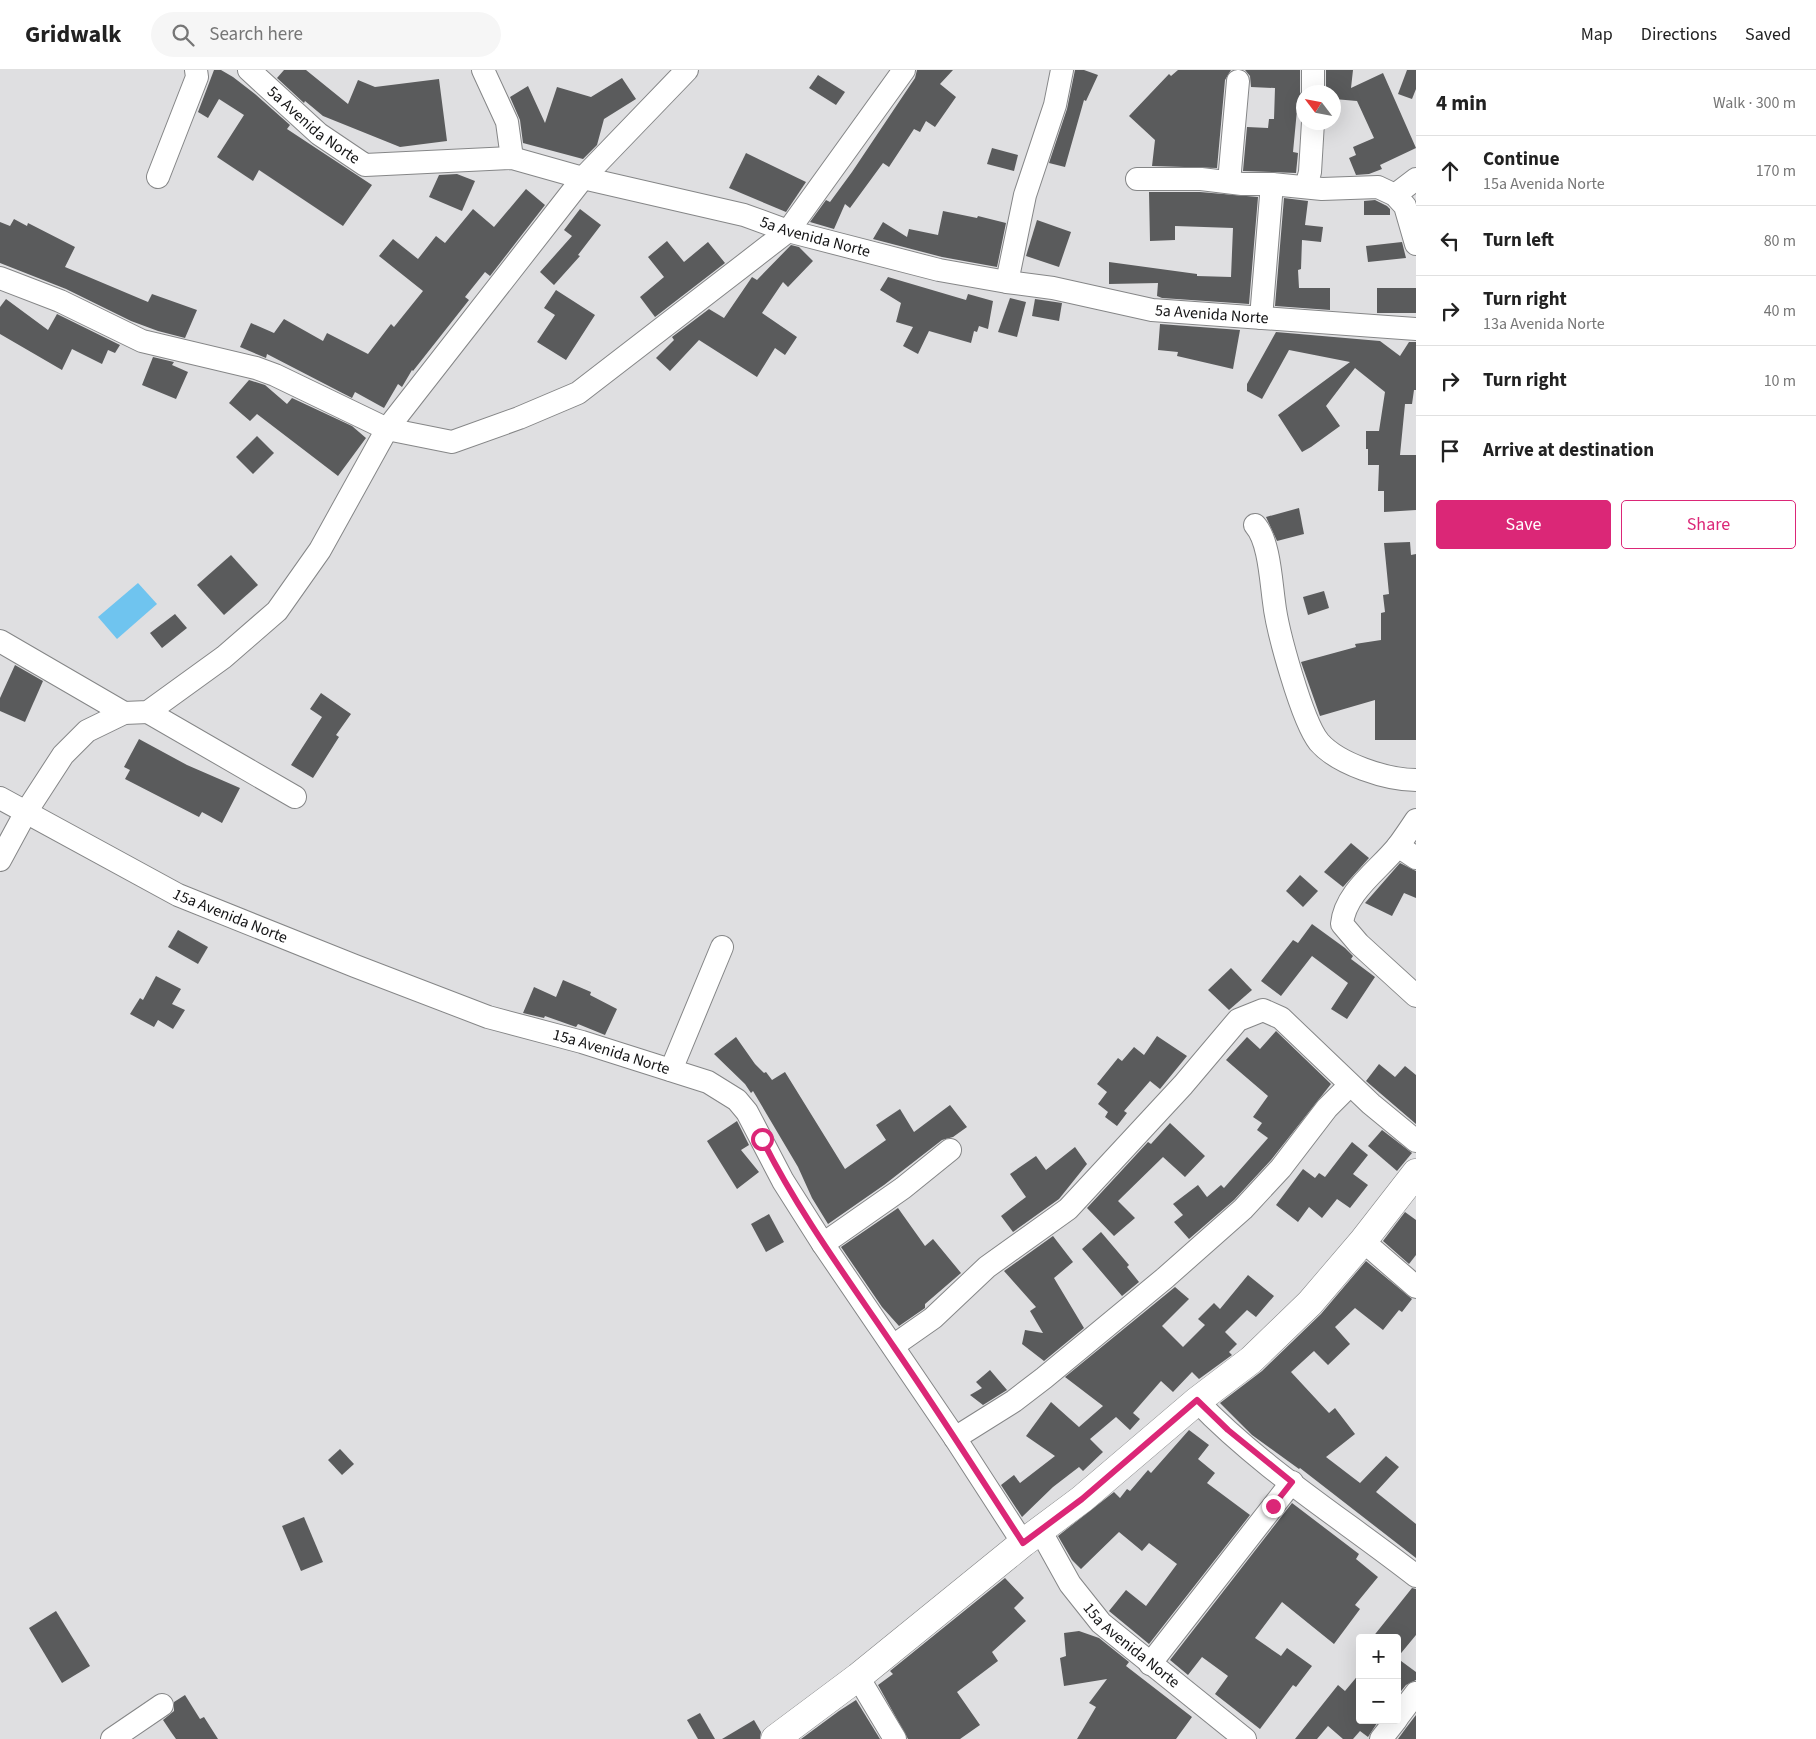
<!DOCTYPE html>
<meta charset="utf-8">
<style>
body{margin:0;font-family:"Source Sans 3",sans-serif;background:#f6f6f6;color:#222}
.controls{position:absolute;right:15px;bottom:15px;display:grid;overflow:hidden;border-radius:5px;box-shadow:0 5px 20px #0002}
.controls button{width:45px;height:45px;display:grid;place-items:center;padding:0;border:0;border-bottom:1px solid #e0e0e0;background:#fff;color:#222;font:25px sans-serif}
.compass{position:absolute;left:1296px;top:15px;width:45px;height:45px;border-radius:50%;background:#fff;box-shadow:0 5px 20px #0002;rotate:302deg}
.stop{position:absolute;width:15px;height:15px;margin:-11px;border:4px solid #db2777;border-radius:50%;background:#fff}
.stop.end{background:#db2777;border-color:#fff;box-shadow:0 1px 5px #0008}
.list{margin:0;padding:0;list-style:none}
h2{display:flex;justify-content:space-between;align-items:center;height:65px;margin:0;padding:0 20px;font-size:21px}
h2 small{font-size:16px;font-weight:400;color:#767676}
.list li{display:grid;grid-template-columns:32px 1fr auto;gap:15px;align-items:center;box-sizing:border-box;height:70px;padding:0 20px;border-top:1px solid #e0e0e0}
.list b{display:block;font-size:19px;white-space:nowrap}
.list p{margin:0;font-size:16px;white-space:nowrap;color:#767676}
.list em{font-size:16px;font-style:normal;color:#767676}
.actions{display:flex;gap:10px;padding:15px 20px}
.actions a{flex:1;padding:11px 0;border:1px solid #db2777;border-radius:5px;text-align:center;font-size:18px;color:#db2777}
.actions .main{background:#db2777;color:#fff}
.icon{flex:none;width:28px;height:28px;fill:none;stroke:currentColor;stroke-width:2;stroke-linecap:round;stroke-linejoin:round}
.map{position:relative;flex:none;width:1416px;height:1669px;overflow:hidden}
header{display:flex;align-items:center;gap:30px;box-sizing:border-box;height:70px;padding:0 25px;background:#fff;border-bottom:1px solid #e0e0e0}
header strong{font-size:24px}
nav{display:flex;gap:28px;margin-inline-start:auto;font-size:18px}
.search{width:350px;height:45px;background:#f6f6f6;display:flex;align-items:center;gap:12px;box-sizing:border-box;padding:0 18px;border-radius:28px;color:#767676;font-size:19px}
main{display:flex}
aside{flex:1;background:#fff}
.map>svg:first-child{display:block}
.water{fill:#6fc4ef}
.building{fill:#5a5b5c}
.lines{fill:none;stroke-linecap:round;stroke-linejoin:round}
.minor-casing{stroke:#858687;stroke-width:24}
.tertiary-casing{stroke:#858687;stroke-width:29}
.minor{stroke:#fff;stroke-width:22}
.tertiary{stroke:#fff;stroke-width:28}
.route{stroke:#db2777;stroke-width:6}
.labels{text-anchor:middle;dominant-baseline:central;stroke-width:5;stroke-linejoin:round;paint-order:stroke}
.street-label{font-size:16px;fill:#141415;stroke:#dfdfe1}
</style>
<header>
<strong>Gridwalk</strong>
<div class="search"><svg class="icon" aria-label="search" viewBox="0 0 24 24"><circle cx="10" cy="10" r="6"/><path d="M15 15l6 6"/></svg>Search here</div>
<nav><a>Map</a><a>Directions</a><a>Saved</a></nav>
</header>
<main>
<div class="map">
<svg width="1416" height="1669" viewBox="0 0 1416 1669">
<rect width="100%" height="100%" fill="#dfdfe1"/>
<path class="water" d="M138,513L157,534L117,569L98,547Z"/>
<g class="building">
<path d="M214,0H221L233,7L255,24L290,55L287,59L372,115L343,156L259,100L253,111L217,87L244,45L219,29L208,48L198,42Z"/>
<path d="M284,0H306L348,34L358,10L375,17L439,9L447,71L400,77L323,46L305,31L304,33L277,8Z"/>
<path d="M917,0H953L940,14L956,27L935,57L926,51L920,62L914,59L889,97L883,93L850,138L845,134L834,159L810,152L826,130L830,132L852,102L915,8Z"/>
<path d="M1075,0H1084L1098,5L1086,31L1084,30L1065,97L1049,93L1067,39Z"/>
<path d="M1178,0H1231L1225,10L1217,98L1152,96L1155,70L1129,46L1169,4L1171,6Z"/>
<path d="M1245,0H1300V22L1304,31V40H1297L1293,82L1298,83L1296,103L1243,101L1247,57L1268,58L1269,49H1274L1275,18L1251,17L1250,6Z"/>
<path d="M1326,0H1353L1351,18L1383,3L1416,78L1380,95L1382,99L1369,104L1356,105L1349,88L1356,85L1353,77L1374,68L1357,31L1334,29V22H1326Z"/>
<path d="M1407,0H1416V19L1412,29L1398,24Z"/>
<path d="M818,5L845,22L836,35L809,18Z"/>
<path d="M622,8L636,29L604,49L597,75L583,89L523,73L520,50L510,27L528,16L545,53L557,17L591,27Z"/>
<path d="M992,78L1018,85L1014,101L987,94Z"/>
<path d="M746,83L806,112L786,142L729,118Z"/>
<path d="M457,104L475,111L462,141L429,127L439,105Z"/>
<path d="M526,119L545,135L490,206L485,202L465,227L469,230L413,301L412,300L402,317L398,314L384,338L355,322L352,328L267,284L266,288L240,277L251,253L274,263L284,249L323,271L327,263L368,284L391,254L394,257L423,221L379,186L393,169L418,189L436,166L445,173L473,139L494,157Z"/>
<path d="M1149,122H1200L1258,127L1249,234L1162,228L1157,226L1158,213L1109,214V192L1197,204V206L1231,207L1233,158L1175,156V170L1150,171Z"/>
<path d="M1284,128L1308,131L1305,155L1323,157L1321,172L1302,170L1301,199L1298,200L1299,218H1330V240L1275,236Z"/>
<path d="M1375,130L1387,136L1390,139V145H1364V131Z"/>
<path d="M580,139L601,155L578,185L580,186L554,215L540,202L572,166L564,160Z"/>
<path d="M943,141L977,148L978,146L1006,153L997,197L942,187L873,169L883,152L907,167L909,159L938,165Z"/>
<path d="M14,149L27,156L28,153L75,177L65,197L148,232L152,224L197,240L185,268L158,261L131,251L66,219L0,193V152L10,156Z"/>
<path d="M1037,150L1071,162L1059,197L1026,186Z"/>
<path d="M667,171L684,192L708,172L725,193L655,247L640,227L664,207L648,187Z"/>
<path d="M1402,172L1406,188L1368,192L1366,176Z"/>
<path d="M791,175L799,177L813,191L788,217L783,212L762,243L797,267L785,285L775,278L757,307L699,270L670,301L656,288L674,270L672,267L709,239L724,248L752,207L757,210Z"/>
<path d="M888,207L966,230L968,224L993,231L988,259L979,256L977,262L974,261L971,273L929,261L918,284L903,276L913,257L896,252L901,233L880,220Z"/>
<rect x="1377" y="218" width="39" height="25"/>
<path d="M556,220L595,245L566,290L537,272L555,245L544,238Z"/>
<path d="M1010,228L1026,232L1017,267L998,262Z"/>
<path d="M6,229L48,260L57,244L120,275L115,283L108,280L102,294L72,279L62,300L0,264V237Z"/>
<path d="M1035,229L1062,233L1059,251L1032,246Z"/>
<path d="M1160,254L1240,260L1233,299L1177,286L1178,282L1158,280Z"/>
<path d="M1276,262L1380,271L1400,286L1409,272H1416V320H1414L1412,334H1405L1400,385H1416V440L1384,442V421H1378L1379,395H1368V379H1366V361H1379L1385,322L1355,298L1326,336L1340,356L1311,377L1302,382L1278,345L1350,292L1289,280L1262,329L1247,321V314Z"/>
<path d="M153,287L174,292L172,295L188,302L176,329L142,315Z"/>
<path d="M249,310L265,315L287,334L292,328L352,356L366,368L338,406L257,344L250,351L229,333Z"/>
<path d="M257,366L274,383L253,404L236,387Z"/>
<path d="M1299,438L1304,464L1277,471L1266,447Z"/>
<path d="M1410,472L1411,485L1416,484V670H1375V630L1320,646L1301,592L1356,577L1355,574L1381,570V543L1385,542L1383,525L1389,524L1384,473Z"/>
<path d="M231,485L258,515L224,545L197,515Z"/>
<path d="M1324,521L1329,538L1308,545L1303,527Z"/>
<path d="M175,544L187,558L162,578L150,563Z"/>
<path d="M15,595L43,611L25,652L0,641V628Z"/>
<path d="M321,623L351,644L336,665L339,667L313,708L291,695L322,647L310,639Z"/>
<path d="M139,669L187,695L240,718L222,753L202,742L199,747L125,709L130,700L124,697Z"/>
<path d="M1351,773L1369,788L1343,817L1324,802Z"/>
<path d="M1400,793L1416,801V828L1404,823L1392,846L1365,833Z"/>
<path d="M1300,805L1318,821L1303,837L1286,821Z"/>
<path d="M1312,854L1345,878L1353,886L1351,889L1375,907L1347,949L1331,939L1348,913L1312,886L1281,926L1261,911L1293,870L1298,873Z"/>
<path d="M178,860L208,877L198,894L168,877Z"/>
<path d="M1231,898L1252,920L1229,940L1208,920Z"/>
<path d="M156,906L181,919L172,934L185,940L173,959L158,950L154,957L130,944L140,928L143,930Z"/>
<path d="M563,910L591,922L590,925L617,939L605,965L578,954L576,957L545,946L544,948L523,943L534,917L556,927Z"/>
<path d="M1276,961L1331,1014L1271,1090L1234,1130L1189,1169L1174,1152L1183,1145L1173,1134L1198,1115L1207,1127L1221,1115L1224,1118L1268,1068L1257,1060L1262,1053L1253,1047L1268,1026L1226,990L1247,967L1260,979Z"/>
<path d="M1157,966L1187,986L1160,1019L1150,1011L1124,1041L1127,1043L1117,1056L1105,1047L1108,1042L1098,1034L1107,1022L1097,1014L1118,988L1122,991L1134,977L1144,985Z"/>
<path d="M736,967L755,994L764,1003L766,1002L772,1010L785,1002L845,1099L886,1070L876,1055L900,1039L914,1062L950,1035L967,1057L953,1067L942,1070L884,1115L828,1154L812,1128L798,1097L753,1021L751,1023L745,1014L714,984Z"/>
<path d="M1379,994L1395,1007L1405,996L1416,1005V1054L1366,1011Z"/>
<path d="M737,1051L749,1075L741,1080L759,1102L737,1119L707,1071Z"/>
<path d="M1170,1053L1205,1086L1185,1107L1163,1087L1118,1131L1135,1148L1114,1166L1087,1138L1148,1072L1151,1074Z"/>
<path d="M1382,1060L1412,1083L1397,1101L1368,1076Z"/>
<path d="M1352,1072L1368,1085L1353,1104L1368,1115L1350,1138L1337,1129L1322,1148L1309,1137L1298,1152L1276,1135L1303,1099L1315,1108L1319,1103L1325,1107Z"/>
<path d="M1075,1077L1087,1094L1059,1129L1013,1162L1001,1146L1026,1127L1010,1104L1036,1086L1046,1100Z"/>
<path d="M898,1138L925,1176L933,1169L961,1203L925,1234V1238L899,1256L882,1237L841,1177Z"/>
<path d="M1405,1142L1416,1150V1185L1409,1194L1383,1171Z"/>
<path d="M769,1144L784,1172L766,1182L751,1154Z"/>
<path d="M1101,1162L1129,1195L1127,1197L1139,1212L1122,1226L1082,1179Z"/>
<path d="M1053,1166L1073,1192L1054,1208L1084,1258L1044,1291L1022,1274L1025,1260L1043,1263L1030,1241L1036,1237L1004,1201Z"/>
<path d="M1366,1191L1412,1229L1402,1242L1399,1240L1383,1260L1355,1238L1335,1257L1350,1274L1328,1295L1314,1281L1291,1302L1329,1343L1335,1338L1355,1364L1326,1387L1360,1413L1386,1386L1399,1397L1376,1422L1416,1454V1488L1300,1398L1299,1399L1252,1365L1220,1333L1262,1301L1321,1244Z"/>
<path d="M1248,1205L1274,1226L1256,1247L1247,1240L1225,1262L1237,1274L1229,1282L1232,1285L1199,1309L1192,1302L1173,1322L1161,1311L1133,1343L1140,1349L1130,1360L1116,1347L1090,1369L1103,1382L1083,1401L1079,1397L1053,1417L1022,1447L1001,1415L1014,1405L1020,1413L1055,1386L1026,1366L1051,1332L1079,1357L1103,1336L1065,1307L1175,1217L1189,1229L1162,1256L1183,1277L1205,1255L1198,1249L1214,1233L1220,1239Z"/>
<path d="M990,1300L1007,1320L983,1335L970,1325L982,1318L976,1312Z"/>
<path d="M1189,1360L1209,1375L1198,1389L1215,1403L1207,1413L1250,1445L1149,1574L1109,1541L1126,1520L1146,1536L1177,1494L1149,1473L1142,1481L1119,1462L1081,1499L1072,1490L1058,1466L1114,1422L1120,1428L1127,1419L1130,1421L1148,1400L1151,1403Z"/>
<path d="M340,1379L354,1394L342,1405L328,1390Z"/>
<path d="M1292,1433L1359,1484L1356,1489L1378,1507L1355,1535L1360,1539L1334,1574L1282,1532L1255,1568L1281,1586L1287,1578L1312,1596L1296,1617L1293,1615L1260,1659L1215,1624L1228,1606L1202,1587L1188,1605L1170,1590Z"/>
<path d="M304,1447L323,1492L301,1501L282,1456Z"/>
<path d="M1005,1508L1024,1528L1014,1538L1026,1551L992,1582L998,1591L957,1622L980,1655L960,1669H908L878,1615L893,1604L890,1601Z"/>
<path d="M1412,1518L1416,1519V1565L1397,1588L1416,1602V1610L1406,1615L1397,1626V1568H1372Z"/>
<path d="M56,1541L90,1596L62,1613L29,1558Z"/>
<path d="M1079,1561L1099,1568L1129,1592L1126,1596L1192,1647L1176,1669H1077L1096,1637L1089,1633L1107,1609L1064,1616L1060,1588L1066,1586L1064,1563Z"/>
<path d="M1360,1603V1650H1379L1368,1667L1360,1661L1353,1669H1343L1328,1656L1317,1669H1295L1338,1615L1345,1621Z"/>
<path d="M185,1625L200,1649L204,1647L218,1669H176L171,1662L163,1650L174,1641V1632Z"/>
<path d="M856,1630L880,1669H801L839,1641Z"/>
<path d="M700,1643L715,1669H698L687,1650Z"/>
<path d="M1416,1645V1669H1398L1406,1658Z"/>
<path d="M754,1650L761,1662L760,1669H722Z"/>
</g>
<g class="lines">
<defs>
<g id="minor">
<path id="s1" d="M249,0L319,64L365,95L512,88L583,108L744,145L788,161L939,200L1007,212L1053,218L1152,240L1416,259"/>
<path d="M483,0L507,52L512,88"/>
<path d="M1313,22V0"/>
<path d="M158,107L197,7L196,0"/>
<path d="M1137,109H1201L1242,114H1272L1322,119L1378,117L1395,125L1405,136L1416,174"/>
<path d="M1229,112L1238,11"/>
<path d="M1306,117L1310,102L1313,52"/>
<path d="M1395,125L1416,109"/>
<path d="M0,208L60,231L142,271L256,298L275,305L387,359L452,372L519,348L578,323L788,161L904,0"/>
<path d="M1007,212L1025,125L1055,35L1062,0"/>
<path d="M1261,248L1272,114"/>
<path d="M1255,455C1269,470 1271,511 1274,532C1277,560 1302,651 1319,672C1338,694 1387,710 1416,710"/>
<path d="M0,571L124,643"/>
<path d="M148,642L295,727"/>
<path id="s2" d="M0,728L178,825L355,896L488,947L582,972L708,1012L737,1030L747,1042L783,1111L823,1174L955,1368L1023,1473"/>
<path d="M1416,750C1410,759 1404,768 1398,776C1379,800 1345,822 1342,854L1359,874L1416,926"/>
<path d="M1398,776L1416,788"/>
<path d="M0,790L26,742L63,685L87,661L124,643L148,642L224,587L277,541L320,480L387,359L583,108L687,0"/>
<path d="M671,1000L722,877"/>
<path d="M1363,1171L1416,1217"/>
<path d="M823,1174L903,1118L950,1080"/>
<path d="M893,1276L933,1248L987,1197L1068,1139L1183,1015L1238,950L1263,940L1281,948L1371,1034L1416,1071"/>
<path d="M1197,1331C1261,1398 1343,1449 1416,1506"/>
<path d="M955,1368L1014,1331L1044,1308L1165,1208L1243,1139L1281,1098L1327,1038L1350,1015"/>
<path id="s3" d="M1040,1460L1070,1514L1101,1553L1245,1669"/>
<path d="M1150,1594L1292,1412"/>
<path d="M858,1607L895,1669"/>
<path d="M1397,1648L1416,1623"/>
<path d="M112,1669L162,1635"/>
<path d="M1381,1669L1396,1650"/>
</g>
<path id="tertiary" d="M775,1669L858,1607L1023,1473L1082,1429L1197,1331L1251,1290L1310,1233L1363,1171L1416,1103"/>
</defs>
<use href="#minor" class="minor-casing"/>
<use href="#tertiary" class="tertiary-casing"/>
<use href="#minor" class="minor"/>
<use href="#tertiary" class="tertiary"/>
</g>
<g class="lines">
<path class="route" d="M762,1069C799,1143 848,1209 894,1277C938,1341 980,1407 1023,1473L1082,1429L1197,1330L1228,1360L1292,1412L1273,1436"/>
</g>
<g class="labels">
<g class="street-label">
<text stroke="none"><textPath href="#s1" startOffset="85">5a Avenida Norte</textPath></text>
<text stroke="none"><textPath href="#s1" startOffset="611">5a Avenida Norte</textPath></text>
<text stroke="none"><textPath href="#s1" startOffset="1016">5a Avenida Norte</textPath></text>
<text stroke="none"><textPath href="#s2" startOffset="259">15a Avenida Norte</textPath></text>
<text stroke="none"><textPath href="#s2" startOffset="664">15a Avenida Norte</textPath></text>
<text stroke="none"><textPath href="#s3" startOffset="149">15a Avenida Norte</textPath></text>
</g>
</g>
</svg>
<div class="controls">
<button>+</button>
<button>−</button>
</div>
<svg class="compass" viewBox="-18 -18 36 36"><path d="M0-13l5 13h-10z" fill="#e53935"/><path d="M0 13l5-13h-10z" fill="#767676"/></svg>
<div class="stop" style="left:762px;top:1069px"></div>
<div class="stop end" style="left:1273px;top:1436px"></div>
</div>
<aside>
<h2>4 min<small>Walk · 300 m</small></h2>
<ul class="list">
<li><svg class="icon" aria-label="ahead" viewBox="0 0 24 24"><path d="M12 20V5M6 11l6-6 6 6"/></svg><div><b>Continue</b><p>15a Avenida Norte</p></div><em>170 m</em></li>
<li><svg class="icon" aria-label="left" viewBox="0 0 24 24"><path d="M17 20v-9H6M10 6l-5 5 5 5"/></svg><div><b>Turn left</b></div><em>80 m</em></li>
<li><svg class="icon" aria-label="right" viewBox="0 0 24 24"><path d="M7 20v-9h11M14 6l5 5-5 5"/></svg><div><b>Turn right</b><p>13a Avenida Norte</p></div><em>40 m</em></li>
<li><svg class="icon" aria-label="right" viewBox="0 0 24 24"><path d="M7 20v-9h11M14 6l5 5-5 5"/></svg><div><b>Turn right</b></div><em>10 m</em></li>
<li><svg class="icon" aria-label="arrive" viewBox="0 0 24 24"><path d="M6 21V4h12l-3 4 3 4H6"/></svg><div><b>Arrive at destination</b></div></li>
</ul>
<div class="actions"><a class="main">Save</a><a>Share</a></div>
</aside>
</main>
